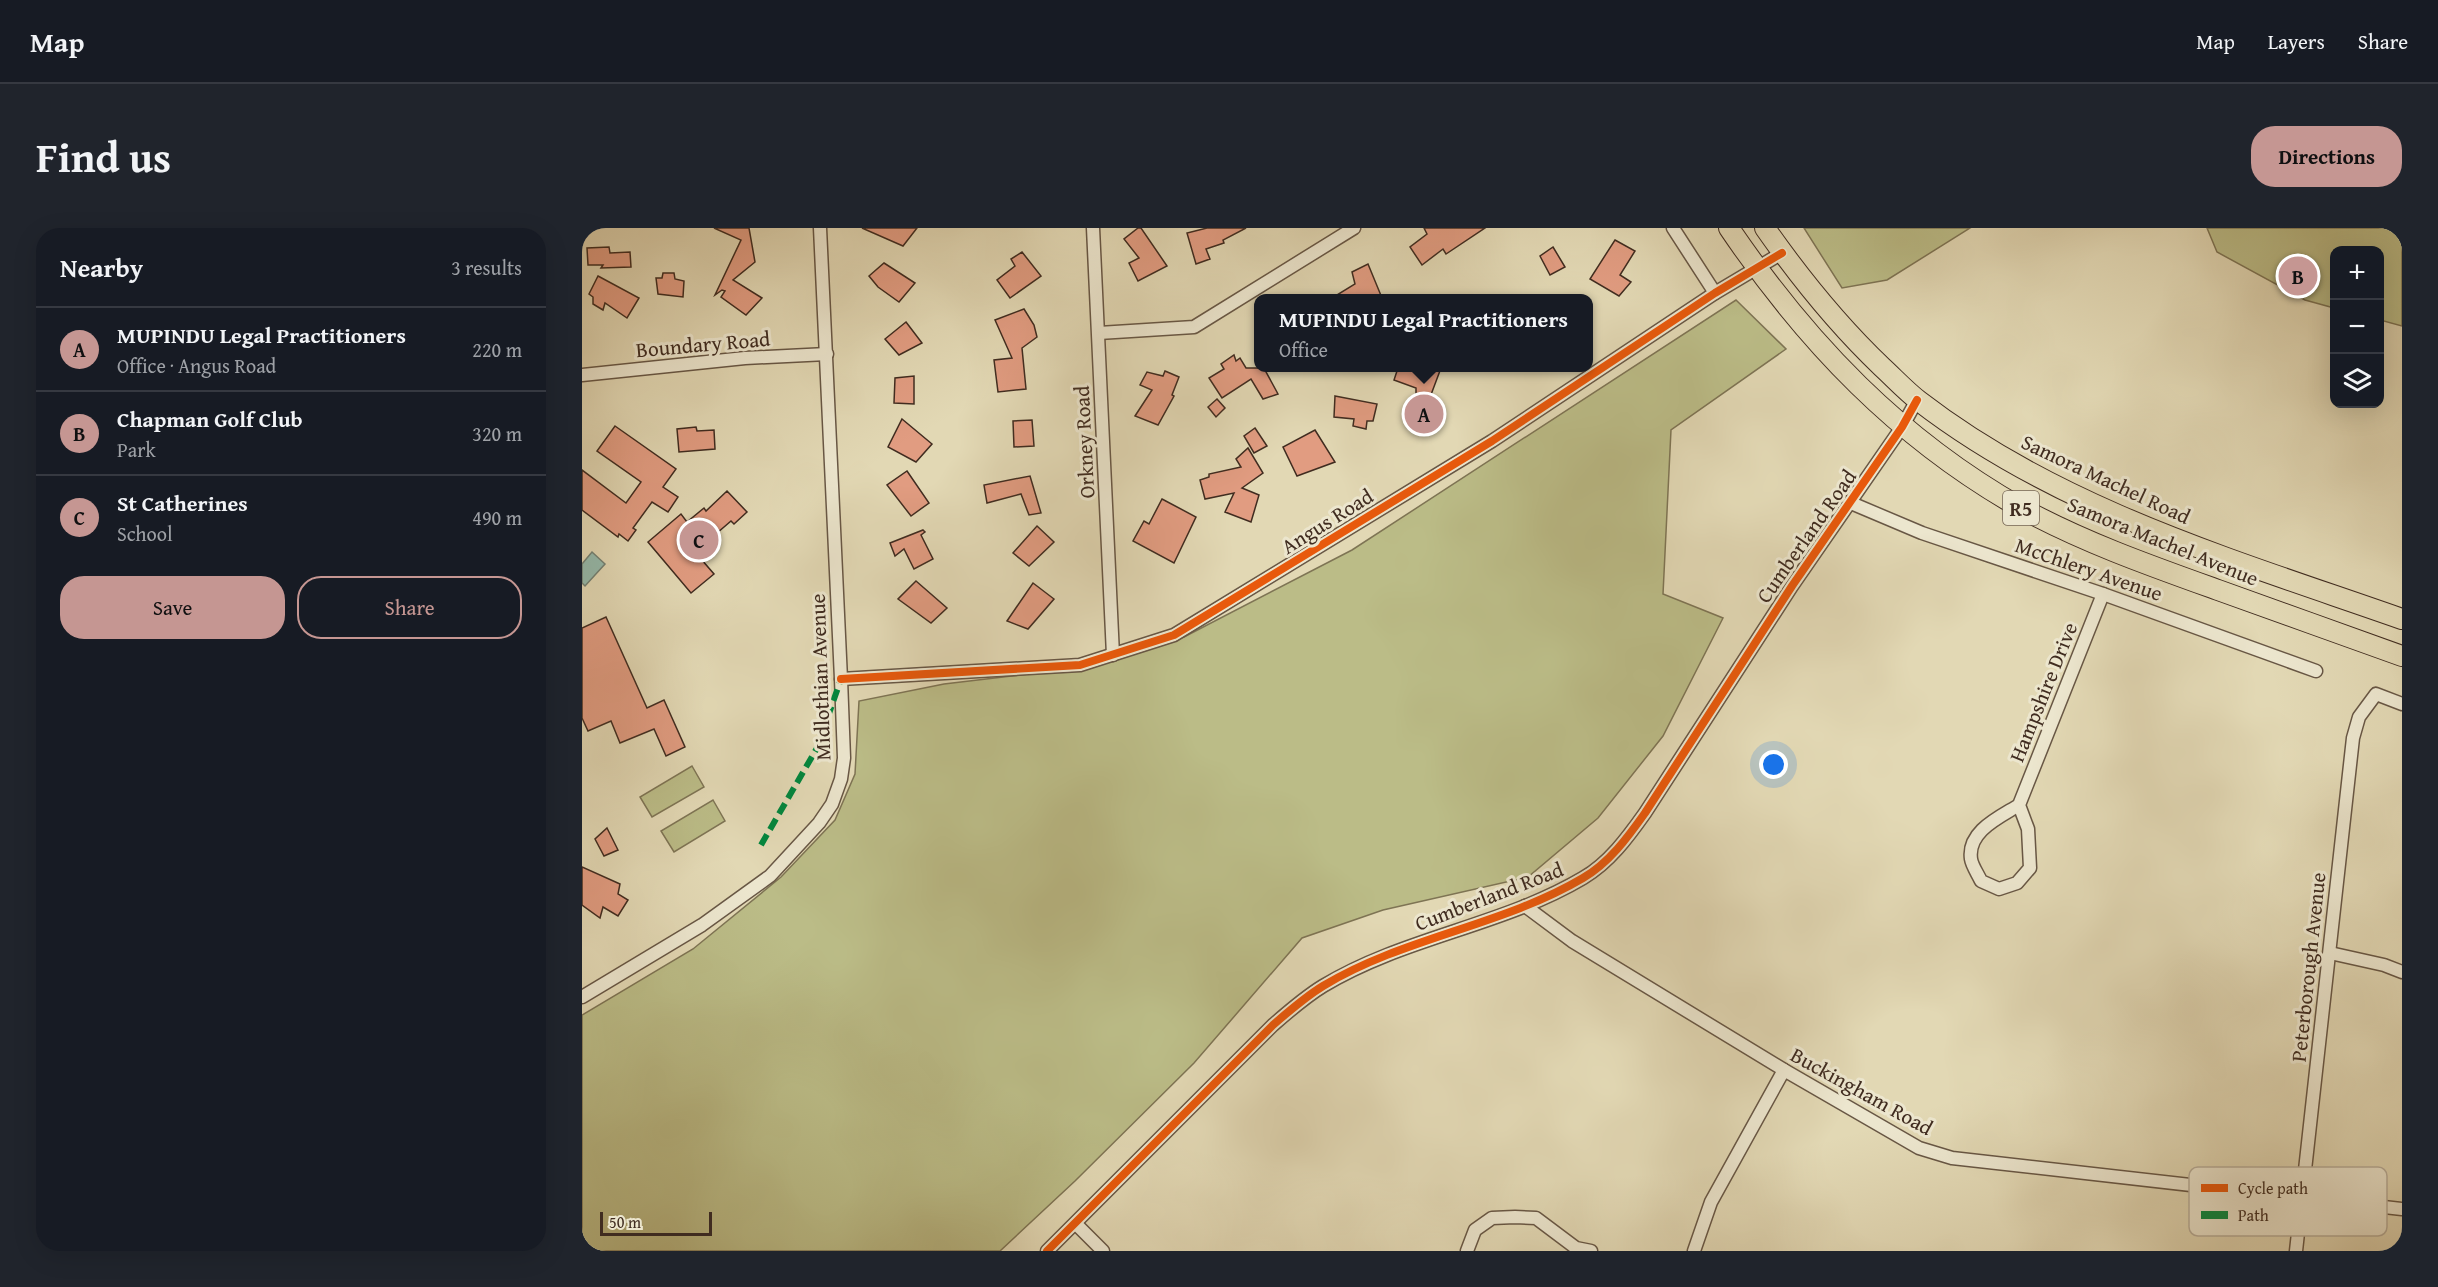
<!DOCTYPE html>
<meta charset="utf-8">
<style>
body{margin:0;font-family:"Gentium Book Plus",serif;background:#20242c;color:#f1f3f6}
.controls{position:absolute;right:18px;top:18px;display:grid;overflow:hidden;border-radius:12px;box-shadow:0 6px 24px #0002}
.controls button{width:54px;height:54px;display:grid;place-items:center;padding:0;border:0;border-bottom:2px solid #363941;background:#171b24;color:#f1f3f6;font:30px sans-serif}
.scale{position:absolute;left:18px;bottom:15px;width:112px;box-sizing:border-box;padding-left:6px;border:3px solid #402c20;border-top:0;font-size:16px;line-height:21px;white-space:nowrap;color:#402c20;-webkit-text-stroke:4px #ece6ce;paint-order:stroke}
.you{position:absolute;left:1192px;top:537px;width:21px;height:21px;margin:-15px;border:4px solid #fff;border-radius:50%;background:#1a73e8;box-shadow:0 0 0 9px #1a73e833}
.badge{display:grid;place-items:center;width:39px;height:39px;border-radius:50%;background:#c59692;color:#111;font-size:20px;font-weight:700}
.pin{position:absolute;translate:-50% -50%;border:3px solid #fff;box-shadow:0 2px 6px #0006}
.popup{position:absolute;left:672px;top:66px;width:339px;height:78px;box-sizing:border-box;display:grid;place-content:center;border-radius:12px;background:#171b24;filter:drop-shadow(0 2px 4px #0005);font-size:20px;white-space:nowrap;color:#9ea1a6}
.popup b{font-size:22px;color:#f1f3f6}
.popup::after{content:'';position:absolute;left:50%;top:100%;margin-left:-12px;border:12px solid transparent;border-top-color:#171b24}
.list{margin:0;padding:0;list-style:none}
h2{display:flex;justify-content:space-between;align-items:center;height:78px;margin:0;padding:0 24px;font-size:26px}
h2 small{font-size:20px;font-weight:400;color:#9ea1a6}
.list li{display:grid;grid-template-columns:39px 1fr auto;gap:18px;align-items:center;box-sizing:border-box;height:84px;padding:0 24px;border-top:2px solid #363941}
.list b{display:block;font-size:22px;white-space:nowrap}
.list p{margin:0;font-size:20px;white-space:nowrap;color:#9ea1a6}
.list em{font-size:20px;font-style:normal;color:#9ea1a6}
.actions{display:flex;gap:12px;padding:18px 24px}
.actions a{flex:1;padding:14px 0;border:2px solid #c59692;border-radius:24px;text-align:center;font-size:21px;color:#c59692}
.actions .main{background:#c59692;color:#111}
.icon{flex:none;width:33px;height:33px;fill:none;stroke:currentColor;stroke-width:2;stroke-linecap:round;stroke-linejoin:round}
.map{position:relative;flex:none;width:1820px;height:1023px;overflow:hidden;border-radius:24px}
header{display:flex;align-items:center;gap:36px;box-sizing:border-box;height:84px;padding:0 30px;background:#171b24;border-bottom:2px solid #363941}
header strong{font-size:28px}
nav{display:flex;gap:33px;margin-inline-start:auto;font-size:21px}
.intro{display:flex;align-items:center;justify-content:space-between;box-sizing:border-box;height:144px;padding:0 36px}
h1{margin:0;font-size:42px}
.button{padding:15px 27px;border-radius:24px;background:#c59692;color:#111;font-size:21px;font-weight:700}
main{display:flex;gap:36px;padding:0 36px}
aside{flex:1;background:#171b24;border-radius:24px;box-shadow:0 6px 24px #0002}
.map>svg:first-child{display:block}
.green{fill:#bbbc87;stroke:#7e7454;stroke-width:1.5}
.water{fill:#95baac;stroke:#738174;stroke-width:1.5}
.building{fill:#e19c81;stroke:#402c20;stroke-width:1.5}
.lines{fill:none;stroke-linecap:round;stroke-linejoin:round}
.minor-casing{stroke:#685745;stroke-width:15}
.trunk-casing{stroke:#402c20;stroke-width:22}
.minor{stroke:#ece6ce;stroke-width:12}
.trunk{stroke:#e2d8b4;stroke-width:20}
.quiet{stroke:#00873e;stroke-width:6;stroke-dasharray:12 6;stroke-linecap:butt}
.cycleway-casing{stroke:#ece6ce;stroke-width:11}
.cycleway{stroke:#e8590c;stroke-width:8}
.labels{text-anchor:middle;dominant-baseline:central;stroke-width:6;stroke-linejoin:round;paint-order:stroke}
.shield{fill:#ece6ce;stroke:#746454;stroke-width:1.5}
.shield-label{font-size:20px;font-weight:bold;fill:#402c20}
.street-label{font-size:21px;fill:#402c20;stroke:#ece6ce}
.key{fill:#ece6ce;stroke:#b8ae9a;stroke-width:1.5}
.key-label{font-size:16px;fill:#402c20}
</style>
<header>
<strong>Map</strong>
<nav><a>Map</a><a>Layers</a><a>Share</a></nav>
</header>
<div class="intro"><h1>Find us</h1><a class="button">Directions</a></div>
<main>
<aside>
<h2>Nearby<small>3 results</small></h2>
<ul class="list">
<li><span class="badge">A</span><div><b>MUPINDU Legal Practitioners</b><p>Office · Angus Road</p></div><em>220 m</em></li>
<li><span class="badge">B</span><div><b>Chapman Golf Club</b><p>Park</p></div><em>320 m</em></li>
<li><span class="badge">C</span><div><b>St Catherines</b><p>School</p></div><em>490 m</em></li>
</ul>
<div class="actions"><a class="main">Save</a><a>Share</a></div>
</aside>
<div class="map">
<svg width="1820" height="1023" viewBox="0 0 1820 1023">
<rect width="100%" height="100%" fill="#e2d8b4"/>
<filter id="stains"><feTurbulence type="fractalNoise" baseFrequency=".00333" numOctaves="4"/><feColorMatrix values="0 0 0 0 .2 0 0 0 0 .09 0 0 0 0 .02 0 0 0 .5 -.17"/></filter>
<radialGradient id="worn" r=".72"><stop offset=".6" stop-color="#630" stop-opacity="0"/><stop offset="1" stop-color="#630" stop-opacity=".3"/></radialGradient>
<g class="green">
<path d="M1222,0H1388L1305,52L1260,60Z"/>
<path d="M1625,0H1820V98L1798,92V22H1752V80L1723,72L1635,24Z"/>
<path d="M1154,72L1204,121L1089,202L1081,366L1141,390L1081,508L1016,590L946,649L801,682L720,710L612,835L493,953L418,1023H0V787L111,721L199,649L253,592L273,546L277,473L362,456L499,440L602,409L770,322Z"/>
<path d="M110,538L122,559L70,589L58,569Z"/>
<path d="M131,572L143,593L92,624L79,603Z"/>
</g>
<path class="water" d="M10,324L23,336L3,358L0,355V336Z"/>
<g class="building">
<path d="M132,0H167L173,34L151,52L180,70L164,87L139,69L143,63L140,62L133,67L159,12Z"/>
<path d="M280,0H335L321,18Z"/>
<path d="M556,0H559L585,38L556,53L547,35L557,30L542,11Z"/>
<path d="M625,0H664L641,12L642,15L624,21L628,31L614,36L605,5Z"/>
<path d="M842,0H903L864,26L861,21L840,37L828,19L845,6Z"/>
<path d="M1033,12L1053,23L1038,47L1049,54L1037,68L1008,51Z"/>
<path d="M27,19L28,25L48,24L49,39L19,40L21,37H6L5,20Z"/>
<path d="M971,19L983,39L968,47L958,28Z"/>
<path d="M440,24L459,48L428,70L415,52L433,38L429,31Z"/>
<path d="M302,35L333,55L317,74L296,59L287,48Z"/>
<path d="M786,36L800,70H750L773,56L770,44Z"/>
<path d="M81,45H92L93,51L102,53L101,69L76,66L74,50H80Z"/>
<path d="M16,48L57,70L45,90L23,75L21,82L11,76V69L7,66Z"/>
<path d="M442,81L452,97L455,109L440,120L444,161L416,164L412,132L430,130L413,92Z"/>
<path d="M324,94L340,115L317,127L303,111Z"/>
<path d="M652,127L654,133L658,130L664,140H687L683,142L696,166L681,171L669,151L640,170L627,150L642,141L639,136Z"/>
<path d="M816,140H859L847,172L834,166V160L812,152Z"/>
<path d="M583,143L597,149L590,167L592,168L576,197L553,188L570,162L558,157L565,144L581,148Z"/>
<path d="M332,148V176L312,175L313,150Z"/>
<path d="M753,168L795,176L791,193H785L784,201L771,198L772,191L752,189Z"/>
<path d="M635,171L643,180L634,189L626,179Z"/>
<path d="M320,191L350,216L334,234L306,219Z"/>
<path d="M450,192L452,218L432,219L431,193Z"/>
<path d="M33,198L94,241L81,259L96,269L86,284L70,274L51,300L54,302L46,313L37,306L36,309L0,282V242L44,275L59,254L15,223Z"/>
<path d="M114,199L115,203L132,202L133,221L97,224L95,201Z"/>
<path d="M673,200L685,218L672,225L662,208Z"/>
<path d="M733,202L753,234L715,248L701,219Z"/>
<path d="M666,220L681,245L660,260L677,267L669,294L643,284L652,265L623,271L618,252L627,249V246L659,239L654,231Z"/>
<path d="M325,243L347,275L329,288L305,257Z"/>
<path d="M448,248L459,285L447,287L439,266L405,275L402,257Z"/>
<path d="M145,263L165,284L152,296L149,293L113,324L132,346L109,365L66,314L99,286L105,294L122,280L124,283Z"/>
<path d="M580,271L614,289L592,335L551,313L562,293L567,296Z"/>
<path d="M455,298L472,314L447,338L431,325Z"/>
<path d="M341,302L343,304L339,307L351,331L332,341L322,321L313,328L308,315Z"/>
<path d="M334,353L365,380L349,395L316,371Z"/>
<path d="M451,355L472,371L446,401L425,393Z"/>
<path d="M24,389L65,480L82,472L103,519L84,528L72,501L38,515L29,493L6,503L0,490V400Z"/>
<path d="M25,600L36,622L22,628L13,611Z"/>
<path d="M0,639L38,656L36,666L46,672L36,688L21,679L18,690L0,677Z"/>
</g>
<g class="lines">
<defs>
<g id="minor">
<path d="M511,0L531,427"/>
<path d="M1091,0L1133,65"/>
<path d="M517,105L612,99L772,0"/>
<path d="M0,147L163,130L245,126"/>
<path d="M1269,275L1340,305L1521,366L1734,443"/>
<path d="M259,451L498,437L592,407L910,213L1133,65L1200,25"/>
<path d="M1437,577C1418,589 1385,603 1389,631C1390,638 1396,646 1399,653L1417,661L1435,655L1448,640L1446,601L1437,577L1521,366"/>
<path d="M943,678L990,713L1202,842L1337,920L1370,930L1820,981"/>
<path d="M1748,725L1802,737L1820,744"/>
<path d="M0,769L120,697L188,648L237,595L250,576L259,551L262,530L259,451L238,0"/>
<path d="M494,996L521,1023"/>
<path d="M465,1023L691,797C707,783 723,769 741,758C822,709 920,698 1001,650C1027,635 1046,609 1063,585L1210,358L1320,199L1335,172"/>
<path d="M885,1023L893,1002L910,990L933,989L954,990L994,1020L1009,1023"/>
<path d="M1112,1023L1129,974L1202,842"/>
<path d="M1714,1023L1771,510L1777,489L1794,466L1820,476"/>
</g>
<g id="trunk">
<path d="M1147,0C1225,115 1317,211 1439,280C1501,314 1569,338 1636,362C1697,384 1759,406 1820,428"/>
<path d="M1183,0C1218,50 1256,97 1300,139C1312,150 1324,163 1337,173C1478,282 1655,333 1820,391"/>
</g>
</defs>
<use href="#minor" class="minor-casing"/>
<use href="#trunk" class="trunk-casing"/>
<use href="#minor" class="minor"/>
<use href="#trunk" class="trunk"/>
<path class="quiet" d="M179,617L235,520L259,451"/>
<defs>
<g id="cycleway">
<path d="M259,451L498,437L592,407L910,213L1133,65L1200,25"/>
<path d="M465,1023L691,797C707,783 723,769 741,758C822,709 920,698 1001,650C1027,635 1046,609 1063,585L1210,358L1320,199L1335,172"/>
</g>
</defs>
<use href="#cycleway" class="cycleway-casing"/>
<use href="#cycleway" class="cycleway"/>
</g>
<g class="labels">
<rect class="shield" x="1421" y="263" width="36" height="34" rx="4.5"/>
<g class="shield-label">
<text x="1439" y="280">R5</text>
</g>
<g class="street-label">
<text transform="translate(121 116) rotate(-5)">Boundary Road</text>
<text transform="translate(502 214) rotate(-93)">Orkney Road</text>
<text transform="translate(1524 251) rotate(25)">Samora Machel Road</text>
<text transform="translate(745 293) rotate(-32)">Angus Road</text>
<text transform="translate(1224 308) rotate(-55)">Cumberland Road</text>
<text transform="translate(1581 313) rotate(22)">Samora Machel Avenue</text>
<text transform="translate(1507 341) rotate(19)">McChlery Avenue</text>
<text transform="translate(238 449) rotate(-92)">Midlothian Avenue</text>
<text transform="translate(1461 464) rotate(-68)">Hampshire Drive</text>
<text transform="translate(907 668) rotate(-21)">Cumberland Road</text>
<text transform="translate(1726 739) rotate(-84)">Peterborough Avenue</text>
<text transform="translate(1280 863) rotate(29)">Buckingham Road</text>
</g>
</g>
<rect x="1607" y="939" width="198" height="69" rx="9" class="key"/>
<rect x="1619" y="956" width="27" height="8" fill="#e8590c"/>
<rect x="1619" y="983" width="27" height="8" fill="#00873e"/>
<g class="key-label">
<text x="1656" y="966">Cycle path</text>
<text x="1656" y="993">Path</text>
</g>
<rect width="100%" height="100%" filter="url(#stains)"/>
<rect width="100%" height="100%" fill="url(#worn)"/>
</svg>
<div class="controls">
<button>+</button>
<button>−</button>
<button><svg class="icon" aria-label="layers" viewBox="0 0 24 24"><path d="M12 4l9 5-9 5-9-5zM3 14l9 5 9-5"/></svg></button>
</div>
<div class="scale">50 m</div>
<div class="you"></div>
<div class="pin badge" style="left:842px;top:186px">A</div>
<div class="popup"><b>MUPINDU Legal Practitioners</b>Office</div>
<div class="pin badge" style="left:1716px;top:48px">B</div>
<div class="pin badge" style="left:117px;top:312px">C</div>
</div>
</main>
